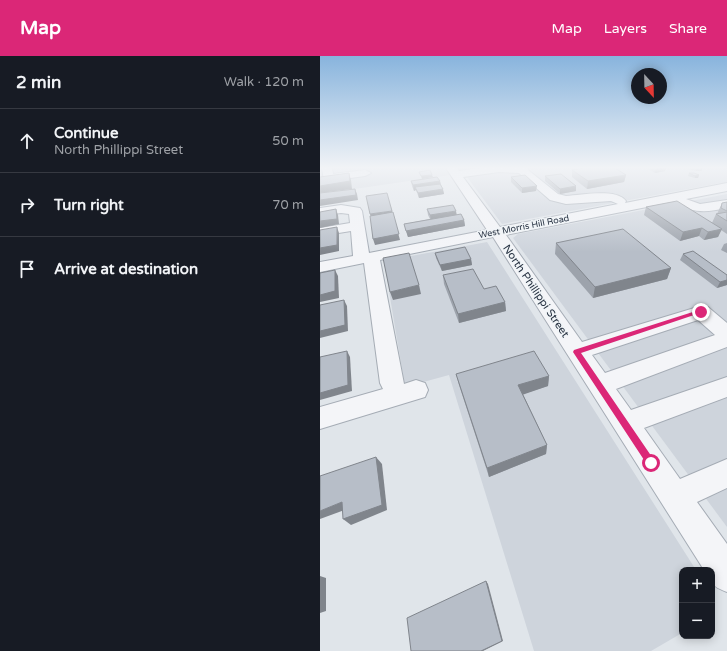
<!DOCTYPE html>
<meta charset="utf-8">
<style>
body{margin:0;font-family:"Varela Round",sans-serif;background:#20242c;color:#f1f3f6}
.controls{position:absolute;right:12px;bottom:12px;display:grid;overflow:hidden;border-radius:8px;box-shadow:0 2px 10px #0003}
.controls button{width:36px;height:36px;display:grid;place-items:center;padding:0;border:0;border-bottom:1px solid #363941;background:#171b24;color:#f1f3f6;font:20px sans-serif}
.compass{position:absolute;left:311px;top:12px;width:36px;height:36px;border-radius:50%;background:#171b24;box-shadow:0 2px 10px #0003;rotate:158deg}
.stop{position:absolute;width:12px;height:12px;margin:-9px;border:3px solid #db2777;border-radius:50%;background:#fff}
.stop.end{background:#db2777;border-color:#fff;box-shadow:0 1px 4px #0008}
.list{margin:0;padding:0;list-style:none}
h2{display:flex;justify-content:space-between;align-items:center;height:52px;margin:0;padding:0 16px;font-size:17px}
h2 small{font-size:13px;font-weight:400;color:#9ea1a6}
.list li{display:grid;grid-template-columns:26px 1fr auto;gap:12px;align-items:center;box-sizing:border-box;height:64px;padding:0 16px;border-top:1px solid #363941}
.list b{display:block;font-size:15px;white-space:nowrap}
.list p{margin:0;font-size:13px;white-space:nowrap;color:#9ea1a6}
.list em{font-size:13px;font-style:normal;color:#9ea1a6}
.icon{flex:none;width:22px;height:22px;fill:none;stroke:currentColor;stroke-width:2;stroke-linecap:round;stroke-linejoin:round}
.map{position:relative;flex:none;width:407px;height:595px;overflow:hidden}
header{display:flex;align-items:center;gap:24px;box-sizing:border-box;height:56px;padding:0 20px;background:#db2777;color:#fff}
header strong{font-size:19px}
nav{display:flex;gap:22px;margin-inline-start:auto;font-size:14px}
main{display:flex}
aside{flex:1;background:#171b24}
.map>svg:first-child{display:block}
.built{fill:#ced4dc}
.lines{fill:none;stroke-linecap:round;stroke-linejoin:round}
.minor-casing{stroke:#a5acb5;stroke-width:2}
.minor{fill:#f4f5f8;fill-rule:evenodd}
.wall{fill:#9da3ac}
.shaded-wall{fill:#80858c}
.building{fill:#b7bec8;stroke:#80858c}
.route{fill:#db2777}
.labels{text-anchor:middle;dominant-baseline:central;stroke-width:3;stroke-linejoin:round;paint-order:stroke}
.far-street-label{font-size:9px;fill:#283343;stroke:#f0f4f7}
.street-label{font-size:11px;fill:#283343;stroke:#f0f4f7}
</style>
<header>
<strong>Map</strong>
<nav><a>Map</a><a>Layers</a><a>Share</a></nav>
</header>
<main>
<aside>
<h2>2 min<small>Walk · 120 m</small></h2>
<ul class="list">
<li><svg class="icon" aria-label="ahead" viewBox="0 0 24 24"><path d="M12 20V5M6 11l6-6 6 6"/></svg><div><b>Continue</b><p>North Phillippi Street</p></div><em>50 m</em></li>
<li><svg class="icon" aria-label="right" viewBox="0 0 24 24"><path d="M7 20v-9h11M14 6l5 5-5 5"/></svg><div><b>Turn right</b></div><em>70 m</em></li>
<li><svg class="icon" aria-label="arrive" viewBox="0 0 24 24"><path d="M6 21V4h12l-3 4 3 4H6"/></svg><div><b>Arrive at destination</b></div></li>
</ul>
</aside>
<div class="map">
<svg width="407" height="595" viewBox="0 0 407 595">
<rect width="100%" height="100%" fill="#e0e5ea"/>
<g class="built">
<path d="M3,112H407V131L400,127L182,168L144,117L0,138V114Z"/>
<path d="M407,138V471L193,182L198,178Z"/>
<path d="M167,186L376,514H362V577L331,595H214L129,319L85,331L64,205Z"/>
</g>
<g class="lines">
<defs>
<g id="minor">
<path d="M2,112H12L13,118L45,114L51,117L45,120L8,125L4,124Z"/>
<path d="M126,112H137L139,115L159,112H209L208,114L238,138L246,140C261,139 297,132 306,145L305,147L407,127V135L366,143L380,148L407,144V152C384,157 374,157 352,146L186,179L262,286L381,250L388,251L407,267V291L296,333L311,354L407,321V341L324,372L360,423L407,403V432L377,446L407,488V536C392,530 392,530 392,514H384L173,181L60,204L84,328L96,324L105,327L108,334L105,341L0,373V351L63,333L60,327L44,207L0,216V206L33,200L31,175L0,180V172L30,167L29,158L21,157L0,160V152L21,149L40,152L42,155L49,197L167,174ZM179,116L199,117L230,144L246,148L291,145L298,148L180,171L143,121ZM378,264L395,279L285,317L272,299Z"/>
</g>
</defs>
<use href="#minor" class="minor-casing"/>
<use href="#minor" class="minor"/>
</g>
<g class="wall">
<path d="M327,112H346L345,115L335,117Z"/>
<path d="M367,112H382V115H376L367,113Z"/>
<path d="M252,114L306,119L304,126L267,133L252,121Z"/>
<path d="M369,117L379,119L378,122H375L368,120Z"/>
<path d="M225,120L256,135L240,138L225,125Z"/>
<path d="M191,121L216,135L202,137L191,126Z"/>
<path d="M91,125H120L124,138L99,142L96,134L94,135L92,130Z"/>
<path d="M407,146V178L401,174L398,181L384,184L379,180L360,185L324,159L326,151L392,167L396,158H397L402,147Z"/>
<path d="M107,153L137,159L144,164L145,170L88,181L84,168L110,163L108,159Z"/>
<path d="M236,187L351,212L347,223L273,242L235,198Z"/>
<path d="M407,187V197L401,194L404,188Z"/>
<path d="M115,197L151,203L152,209L122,215L116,202Z"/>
<path d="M363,198L407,219V229L397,232L360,204Z"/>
<path d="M123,219L164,233L185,246L186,255L139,267L124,228Z"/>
<path d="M136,318L229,320L228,330L203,338L227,389L226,398L169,421L139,329Z"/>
</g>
<g class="shaded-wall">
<path d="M336,112H346L345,115L335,117Z"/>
<path d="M382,112V115H376L377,113Z"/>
<path d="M29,117L31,124L32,133L0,137V130Z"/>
<path d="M112,119L113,121L102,123L101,120Z"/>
<path d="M306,119L304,126L267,133L268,125Z"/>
<path d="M379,119L378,122H375V120Z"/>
<path d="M120,125L121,131H95L96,134L94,135L93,129Z"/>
<path d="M217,130L216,135L202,137V132Z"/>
<path d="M256,130V135L240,138V133Z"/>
<path d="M35,133L37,138L38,144L0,150V144Z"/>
<path d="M123,133L124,138L99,142L98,137Z"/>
<path d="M16,153L18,159L19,168L0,172V165Z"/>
<path d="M72,155L80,184L55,189L53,183L52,164L50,158Z"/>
<path d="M136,155L137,160L111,165L110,159Z"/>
<path d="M144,164L145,170L88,181L86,175Z"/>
<path d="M17,171L19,177V195L0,199V192Z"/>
<path d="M382,172L379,180L360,185L363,176Z"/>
<path d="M402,173L398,181L384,184L388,176Z"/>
<path d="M151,203L152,209L122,215L120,209Z"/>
<path d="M351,212L347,223L273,242L275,231Z"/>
<path d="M15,214L18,220L19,242L0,246V239Z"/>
<path d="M407,224V229L397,232L400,226Z"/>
<path d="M99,229L101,238L73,244L70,236Z"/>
<path d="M24,244L27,250L28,275L0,282V275Z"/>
<path d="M185,246L186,255L139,267L138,258Z"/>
<path d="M27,295L30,301L32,335L0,344V337Z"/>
<path d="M229,320L228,330L199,340L198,329Z"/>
<path d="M227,389L226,398L169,421L167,412Z"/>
<path d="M56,401L62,408L67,454L31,469L23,463Z"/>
<path d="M22,446L30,452L0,463V455Z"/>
<path d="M0,520L6,522V555L0,557Z"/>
<path d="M166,525L168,528L183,585L163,595H161Z"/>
</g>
<g class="building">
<path d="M264,112H295L306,119L268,125L252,114Z"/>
<path d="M110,114L112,119L101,120L99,116Z"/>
<path d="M29,117L30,125L0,130V121Z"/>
<path d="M369,117H374L379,119L375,120Z"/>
<path d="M241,118L256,130L240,133L225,120Z"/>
<path d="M205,119L217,130L202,132L191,121Z"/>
<path d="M117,121L120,125L93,129L91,125Z"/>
<path d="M120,128L123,133L98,137L95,131Z"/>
<path d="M35,133L36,139L0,144V137Z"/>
<path d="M67,137L72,155L50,158L46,140Z"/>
<path d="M357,145L402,173L388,176L382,172L363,176L326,151Z"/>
<path d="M407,146V155L401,152L402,147Z"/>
<path d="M133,149L136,155L110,159L107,153Z"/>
<path d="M16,153L17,163L0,165V156Z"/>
<path d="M73,156L79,178L53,183L50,160Z"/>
<path d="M407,156V165L396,158Z"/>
<path d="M141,158L144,164L86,175L84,168Z"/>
<path d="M17,171V189L0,192V174Z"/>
<path d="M303,173L351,212L275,231L236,187Z"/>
<path d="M145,191L151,203L120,209L115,197Z"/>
<path d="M373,195L407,219V224L400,226L363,198Z"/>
<path d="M89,197L99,229L70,236L63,202Z"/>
<path d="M153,213L164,233L176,230L185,246L138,258L123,219Z"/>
<path d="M15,214V235L0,239V217Z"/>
<path d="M24,244L25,269L0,275V249Z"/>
<path d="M27,295L28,329L0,337V301Z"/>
<path d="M214,295L229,320L198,329L227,389L167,412L136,318Z"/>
<path d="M56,401L62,449L23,463L22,446L0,455V420Z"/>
<path d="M166,525L182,585L161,595H91L87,562Z"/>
</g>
<linearGradient id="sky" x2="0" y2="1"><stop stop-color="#88b4dd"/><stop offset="0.57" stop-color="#f1f3f6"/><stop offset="1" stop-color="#f1f3f6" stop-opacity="0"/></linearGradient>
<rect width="407" height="196" fill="url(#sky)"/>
<path class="route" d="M379,254L383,256L261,297L334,404L335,407L334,410L331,411L328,410L253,296L254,294Z"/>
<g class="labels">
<g class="far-street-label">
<text transform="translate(204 171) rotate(-11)">West Morris Hill Road</text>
</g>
<g class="street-label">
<text transform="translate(216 235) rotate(56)">North Phillippi Street</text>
</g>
</g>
</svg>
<div class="controls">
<button>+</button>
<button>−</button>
</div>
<svg class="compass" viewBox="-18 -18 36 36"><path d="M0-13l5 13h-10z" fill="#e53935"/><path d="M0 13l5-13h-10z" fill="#9ea1a6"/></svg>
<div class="stop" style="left:331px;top:407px"></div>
<div class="stop end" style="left:381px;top:256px"></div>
</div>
</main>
